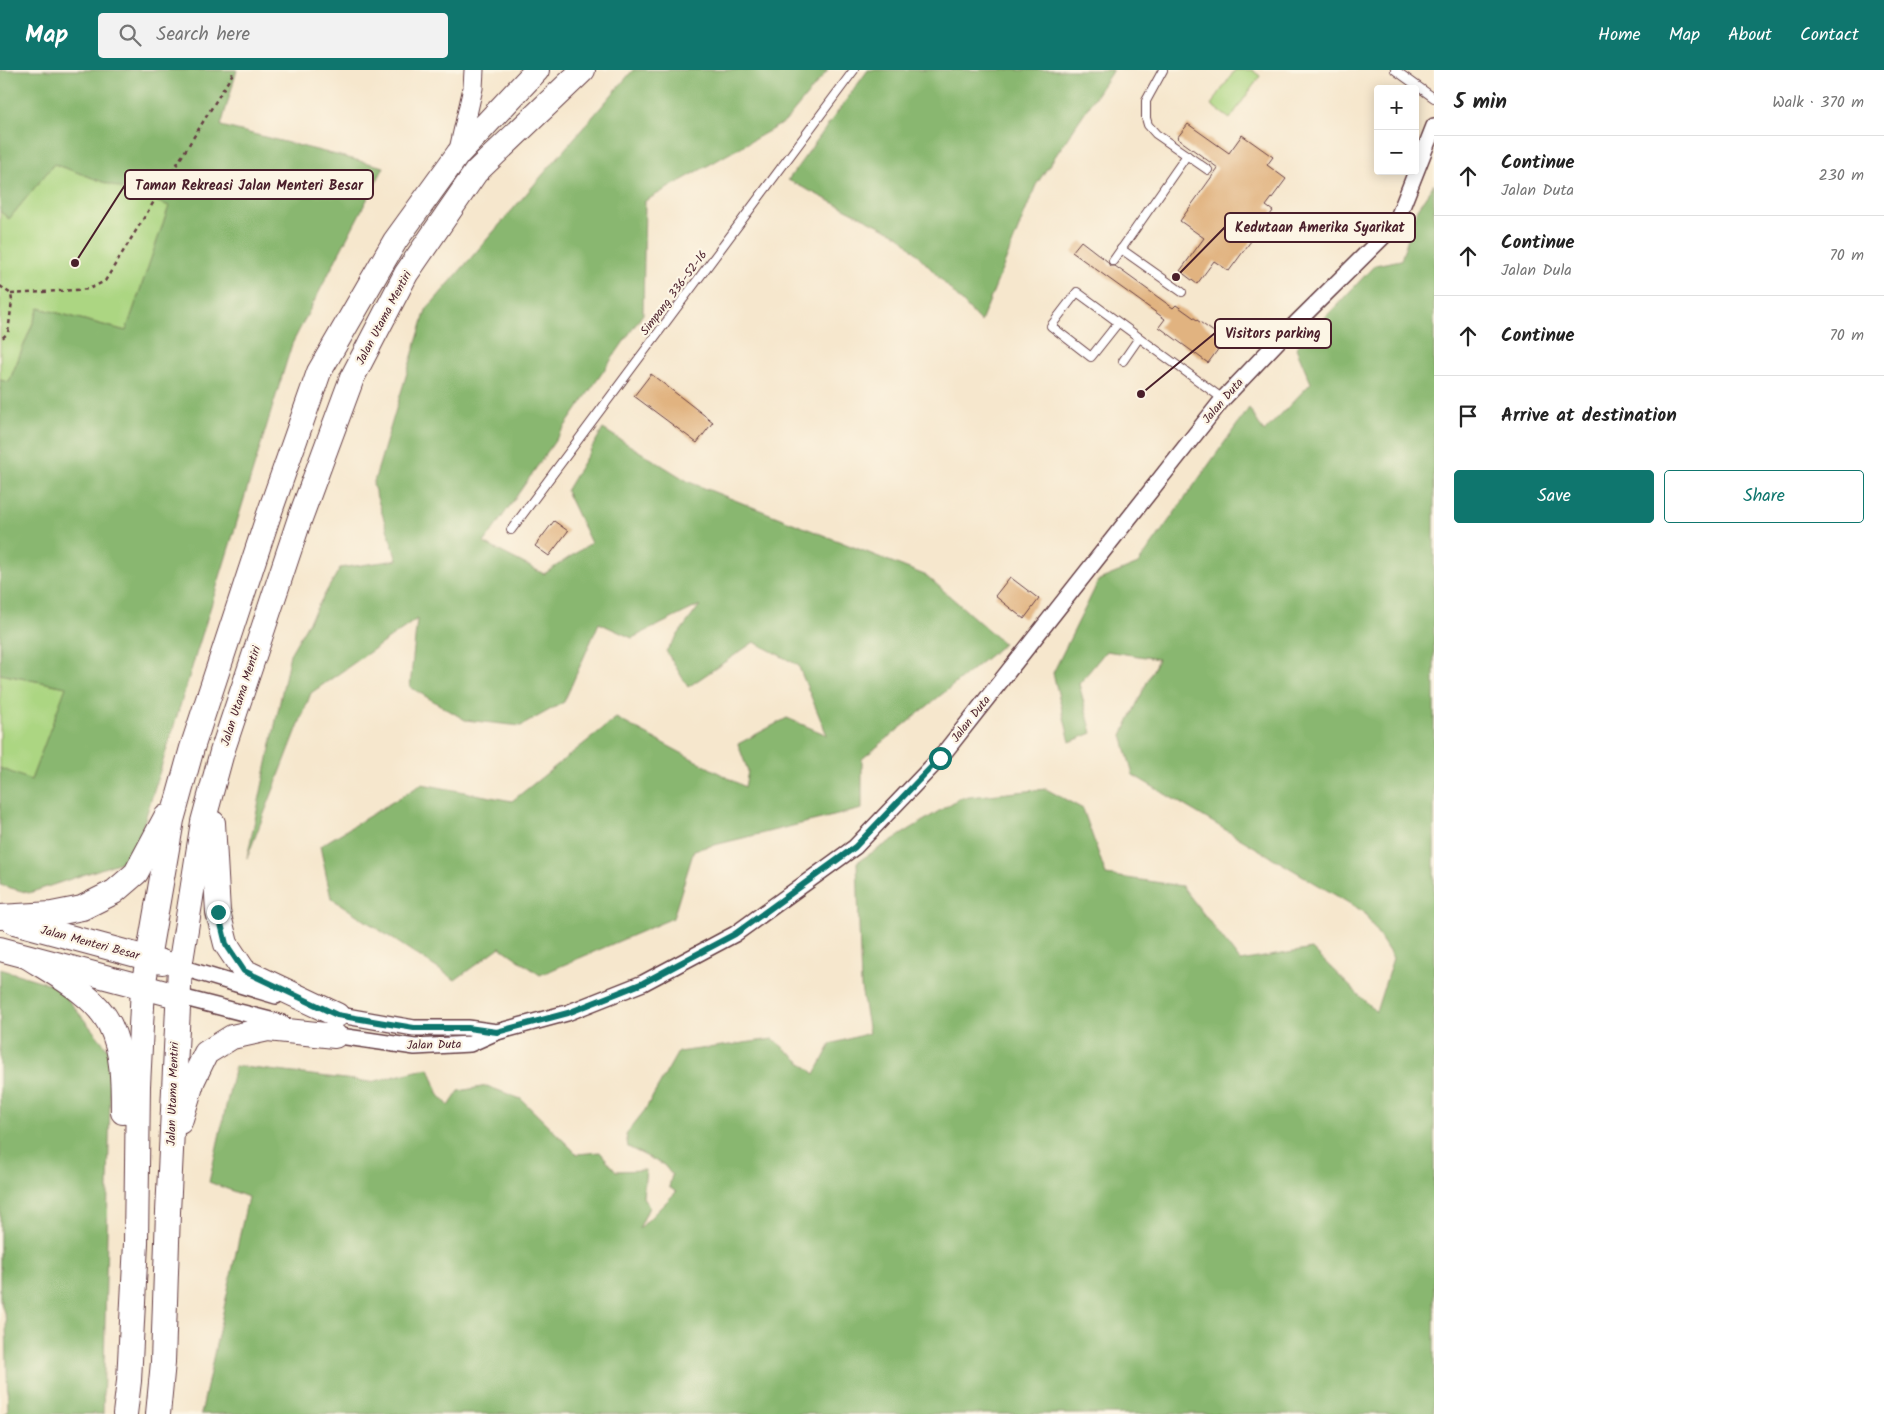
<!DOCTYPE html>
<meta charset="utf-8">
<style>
body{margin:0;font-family:Kalam,sans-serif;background:#f2f2f2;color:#222}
.controls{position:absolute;right:15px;top:15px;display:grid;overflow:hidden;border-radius:5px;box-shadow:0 2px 12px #0003}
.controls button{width:45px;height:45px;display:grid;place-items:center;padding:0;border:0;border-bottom:1px solid #e0e0e0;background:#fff;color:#222;font:25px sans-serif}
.stop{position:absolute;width:15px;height:15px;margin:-11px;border:4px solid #0f766e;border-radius:50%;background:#fff}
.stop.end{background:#0f766e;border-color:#fff;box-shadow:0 1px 5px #0008}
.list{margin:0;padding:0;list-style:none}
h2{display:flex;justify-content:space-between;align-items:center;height:65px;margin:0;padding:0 20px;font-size:21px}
h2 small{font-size:16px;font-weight:400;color:#767676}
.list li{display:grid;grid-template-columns:32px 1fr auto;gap:15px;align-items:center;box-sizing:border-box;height:80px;padding:0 20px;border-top:1px solid #e0e0e0}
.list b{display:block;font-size:19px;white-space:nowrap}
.list p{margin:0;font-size:16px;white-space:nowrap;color:#767676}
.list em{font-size:16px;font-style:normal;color:#767676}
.actions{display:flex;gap:10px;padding:15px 20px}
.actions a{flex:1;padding:11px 0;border:1px solid #0f766e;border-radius:5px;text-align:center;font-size:18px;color:#0f766e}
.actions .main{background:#0f766e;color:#fff}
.icon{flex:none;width:28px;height:28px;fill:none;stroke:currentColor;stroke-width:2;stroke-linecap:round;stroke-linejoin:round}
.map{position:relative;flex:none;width:1434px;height:1344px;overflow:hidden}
header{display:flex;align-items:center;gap:30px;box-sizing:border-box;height:70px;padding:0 25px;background:#0f766e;color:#fff}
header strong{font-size:24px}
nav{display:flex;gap:28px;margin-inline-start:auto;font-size:18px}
.search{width:350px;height:45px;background:#f2f2f2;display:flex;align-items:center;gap:12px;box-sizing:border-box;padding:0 18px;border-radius:5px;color:#767676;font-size:19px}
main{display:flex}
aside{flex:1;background:#fff}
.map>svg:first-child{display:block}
.green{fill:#acd682;stroke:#7b7a56}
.forest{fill:#89b770;stroke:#6a6b4e}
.building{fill:#e1b380}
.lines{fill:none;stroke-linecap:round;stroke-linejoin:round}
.service-casing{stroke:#643d43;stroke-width:10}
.minor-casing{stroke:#643d43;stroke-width:18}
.tertiary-casing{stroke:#643d43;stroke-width:21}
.primary-casing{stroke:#643d43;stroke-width:26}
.path{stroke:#643d43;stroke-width:2.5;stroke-dasharray:4 4;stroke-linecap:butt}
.service{stroke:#fff;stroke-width:8}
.minor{stroke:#fff;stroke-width:15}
.tertiary{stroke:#fff;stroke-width:19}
.primary{stroke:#fff;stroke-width:24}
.route{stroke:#0f766e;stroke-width:6}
.labels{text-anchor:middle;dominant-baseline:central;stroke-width:4.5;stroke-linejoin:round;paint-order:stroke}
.street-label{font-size:12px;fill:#4a1f2b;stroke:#fcf5e5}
.leader{fill:none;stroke:#4a1f2b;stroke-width:2}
.callout-dot{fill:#4a1f2b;stroke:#fcf5e5;stroke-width:2}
.callout{fill:#fcf5e5;stroke:#4a1f2b;stroke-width:2}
.callout-label{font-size:14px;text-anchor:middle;font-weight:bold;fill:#4a1f2b}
</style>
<header>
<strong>Map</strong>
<div class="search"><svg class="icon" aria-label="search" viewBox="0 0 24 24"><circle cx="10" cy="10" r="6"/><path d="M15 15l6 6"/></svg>Search here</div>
<nav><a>Home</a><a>Map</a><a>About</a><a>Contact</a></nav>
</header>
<main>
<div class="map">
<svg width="1434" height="1344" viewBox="0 0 1434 1344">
<rect width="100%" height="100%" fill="#fcf5e5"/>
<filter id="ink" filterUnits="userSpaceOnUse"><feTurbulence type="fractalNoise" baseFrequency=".02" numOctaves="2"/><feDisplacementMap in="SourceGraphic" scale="10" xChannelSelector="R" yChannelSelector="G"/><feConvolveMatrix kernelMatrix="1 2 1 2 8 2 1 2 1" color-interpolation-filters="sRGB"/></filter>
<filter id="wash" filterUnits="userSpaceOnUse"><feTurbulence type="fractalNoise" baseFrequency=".0096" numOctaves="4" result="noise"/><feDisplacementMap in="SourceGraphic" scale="20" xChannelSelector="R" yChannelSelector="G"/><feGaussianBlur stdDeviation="1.12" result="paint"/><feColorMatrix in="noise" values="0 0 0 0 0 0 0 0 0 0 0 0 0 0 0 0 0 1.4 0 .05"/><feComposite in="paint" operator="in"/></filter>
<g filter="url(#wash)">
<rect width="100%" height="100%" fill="#f6e7cd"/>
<g class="green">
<path d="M1235,0H1252L1260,6L1230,49L1211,35Z"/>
<path d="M54,93L170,135L126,261L39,238L9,312L0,310V141L9,149Z"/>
<path d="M0,604L67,617L31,710L0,699Z"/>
</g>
<g class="forest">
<path d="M0,0H237L221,56L384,97L292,274L133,788L29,823L0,815V698L31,710L66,617L0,604V310L9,312L39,238L126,261L169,136L54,94L9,149L0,141Z"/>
<path d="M633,0H828L785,52L645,131L643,244L484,473L544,504L591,473L566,421L603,359L689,412L927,506L1004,574L862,689V739L694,780L673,848L540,905L500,877L455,910L331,828L320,776L422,714L512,731L616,648L745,717L748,701L738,674L787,648L827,665L798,595L754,572L688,617L666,581L700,535L632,568L599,553L564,632L521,656L465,650L410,617L417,549L311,623L247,788L290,584L340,498L397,490L373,415L426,240Z"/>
<path d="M868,0H1113L1036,115L981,252L900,166L788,110Z"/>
<path d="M1434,114V1344H201L248,1127L209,1112L235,996L371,1012L429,998L439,1025L449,1036L459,1021L487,1016L521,1029L577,1084L600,1082L616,1101L646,1100L643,1127L649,1137L639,1159L676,1122L669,1117L672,1105L664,1095L628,1077L626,1064L645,1040L678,982L773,969L815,1004L831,974L869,963L861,917L857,792L960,728L1046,719L1083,739L1106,805L1182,816L1240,891L1312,879L1376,942L1393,888L1364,842L1133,705L1122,665L1158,589L1106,581L1079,614L1092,663L1070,672L1053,603L1099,510L1138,494L1249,338L1264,362L1311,313L1296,278L1375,195L1401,190L1417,139Z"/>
<path d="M0,899L57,916L111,983L103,1344H4L8,1342L6,1250L0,1229Z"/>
</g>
<g id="blocks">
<g class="building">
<path d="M1188,54L1229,83L1242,65L1273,87L1267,95L1286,109L1266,136L1273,141L1229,201L1214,191L1197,214L1180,201L1204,168L1180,151L1218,98L1177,68Z"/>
<path d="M1081,171L1107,191L1110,196H1115L1173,238L1176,235L1225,270L1208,293L1159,257L1165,249L1072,182Z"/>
<path d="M651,304L713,352L697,373L634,326Z"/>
<path d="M554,451L568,461L549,486L535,476Z"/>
<path d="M1010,507L1039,529L1024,549L995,526Z"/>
</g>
</g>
</g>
<g filter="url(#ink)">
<use href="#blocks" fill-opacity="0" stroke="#643d43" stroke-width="1"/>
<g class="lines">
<defs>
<g id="service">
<path d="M1163,0L1146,31V48L1148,55L1156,64L1208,100"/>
<path d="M1395,0L1434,28"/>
<path d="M1121,179L1182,222"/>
<path d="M1113,191L1187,85"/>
<path d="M1118,253L1091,287L1051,256L1077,222L1223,329"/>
<path d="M1123,291L1139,268"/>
<path d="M511,460L854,0"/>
</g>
<g id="minor">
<path d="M180,897L276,926"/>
<path d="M177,926L282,953"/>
<path d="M329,943L414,958H468L497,962"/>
<path d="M326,964L415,977L470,974L497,962L567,943L643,913L735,864L855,777L940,688L1223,329L1282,267L1395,155L1434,56"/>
</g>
<path id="tertiary" d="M458,84L473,18L474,0"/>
<g id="primary">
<path d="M213,753L218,842L226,874L244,901L337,945"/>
<path d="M0,847L52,844L82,838L114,822L136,803L166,747"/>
<path d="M14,852L162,892"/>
<path d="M0,879L177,926"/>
<path d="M28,887C55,904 95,925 110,955C123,981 123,1014 123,1042"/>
<path d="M180,1052L193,1010L206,983L232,967L268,959L335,966"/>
<path d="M125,1344L129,1311L136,1173L138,1016L143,917L172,750L192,678L268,447L319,302L395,171L458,84L537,0"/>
<path d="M158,1344L163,1292L168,1142L180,897L203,752L222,682L299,451L352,308L406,204L476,102L583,0"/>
</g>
</defs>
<use href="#service" class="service-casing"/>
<use href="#minor" class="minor-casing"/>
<use href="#tertiary" class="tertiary-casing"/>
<use href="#primary" class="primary-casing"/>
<g class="path">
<path d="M0,216L11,224L12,231L8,263L0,270"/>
<path d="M11,224L89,219L105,211L235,0"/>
</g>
<use href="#service" class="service"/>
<use href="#minor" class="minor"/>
<use href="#tertiary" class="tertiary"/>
<use href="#primary" class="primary"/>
</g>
</g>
<g class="lines" filter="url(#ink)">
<path class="route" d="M218,842L226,874L244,901L337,945L414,958H468L497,962L568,943L643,913L735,864L855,777L940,688"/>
</g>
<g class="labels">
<g class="street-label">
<text transform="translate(674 223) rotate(-53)">Simpang 336-52-16</text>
<text transform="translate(384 248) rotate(-62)">Jalan Utama Mentiri</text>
<text transform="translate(1223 331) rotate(-49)">Jalan Duta</text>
<text transform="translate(241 626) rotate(-72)">Jalan Utama Mentiri</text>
<text transform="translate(971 649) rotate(-52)">Jalan Duta</text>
<text transform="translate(90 873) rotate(15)">Jalan Menteri Besar</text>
<text transform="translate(434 975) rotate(-1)">Jalan Duta</text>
<text transform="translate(173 1024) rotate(-88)">Jalan Utama Mentiri</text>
</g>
</g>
<path class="leader" d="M75 193L125 115M1176 207L1225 157M1141 324L1215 263"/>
<g class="callout-dot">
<circle cx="75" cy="193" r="5"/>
<circle cx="1176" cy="207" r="5"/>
<circle cx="1141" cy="324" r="5"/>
</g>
<g class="callout">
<rect x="125" y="100" width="248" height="29" rx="5"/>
<rect x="1225" y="143" width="190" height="29" rx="5"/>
<rect x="1215" y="249" width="116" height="29" rx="5"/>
</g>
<g class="callout-label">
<text x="249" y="120">Taman Rekreasi Jalan Menteri Besar</text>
<text x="1320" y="162">Kedutaan Amerika Syarikat</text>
<text x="1273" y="268">Visitors parking</text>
</g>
</svg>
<div class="controls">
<button>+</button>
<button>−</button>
</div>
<div class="stop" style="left:940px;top:688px"></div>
<div class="stop end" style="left:218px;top:842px"></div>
</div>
<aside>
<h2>5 min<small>Walk · 370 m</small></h2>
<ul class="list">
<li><svg class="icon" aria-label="ahead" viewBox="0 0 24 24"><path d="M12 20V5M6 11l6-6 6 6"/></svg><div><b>Continue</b><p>Jalan Duta</p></div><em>230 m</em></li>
<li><svg class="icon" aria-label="ahead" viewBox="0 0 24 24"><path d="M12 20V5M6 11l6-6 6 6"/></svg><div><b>Continue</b><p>Jalan Dula</p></div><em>70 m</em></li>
<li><svg class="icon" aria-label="ahead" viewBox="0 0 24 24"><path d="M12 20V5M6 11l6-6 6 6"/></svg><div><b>Continue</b></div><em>70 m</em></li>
<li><svg class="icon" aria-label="arrive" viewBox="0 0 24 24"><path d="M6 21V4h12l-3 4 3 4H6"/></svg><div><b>Arrive at destination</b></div></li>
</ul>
<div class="actions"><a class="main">Save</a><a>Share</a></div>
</aside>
</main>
